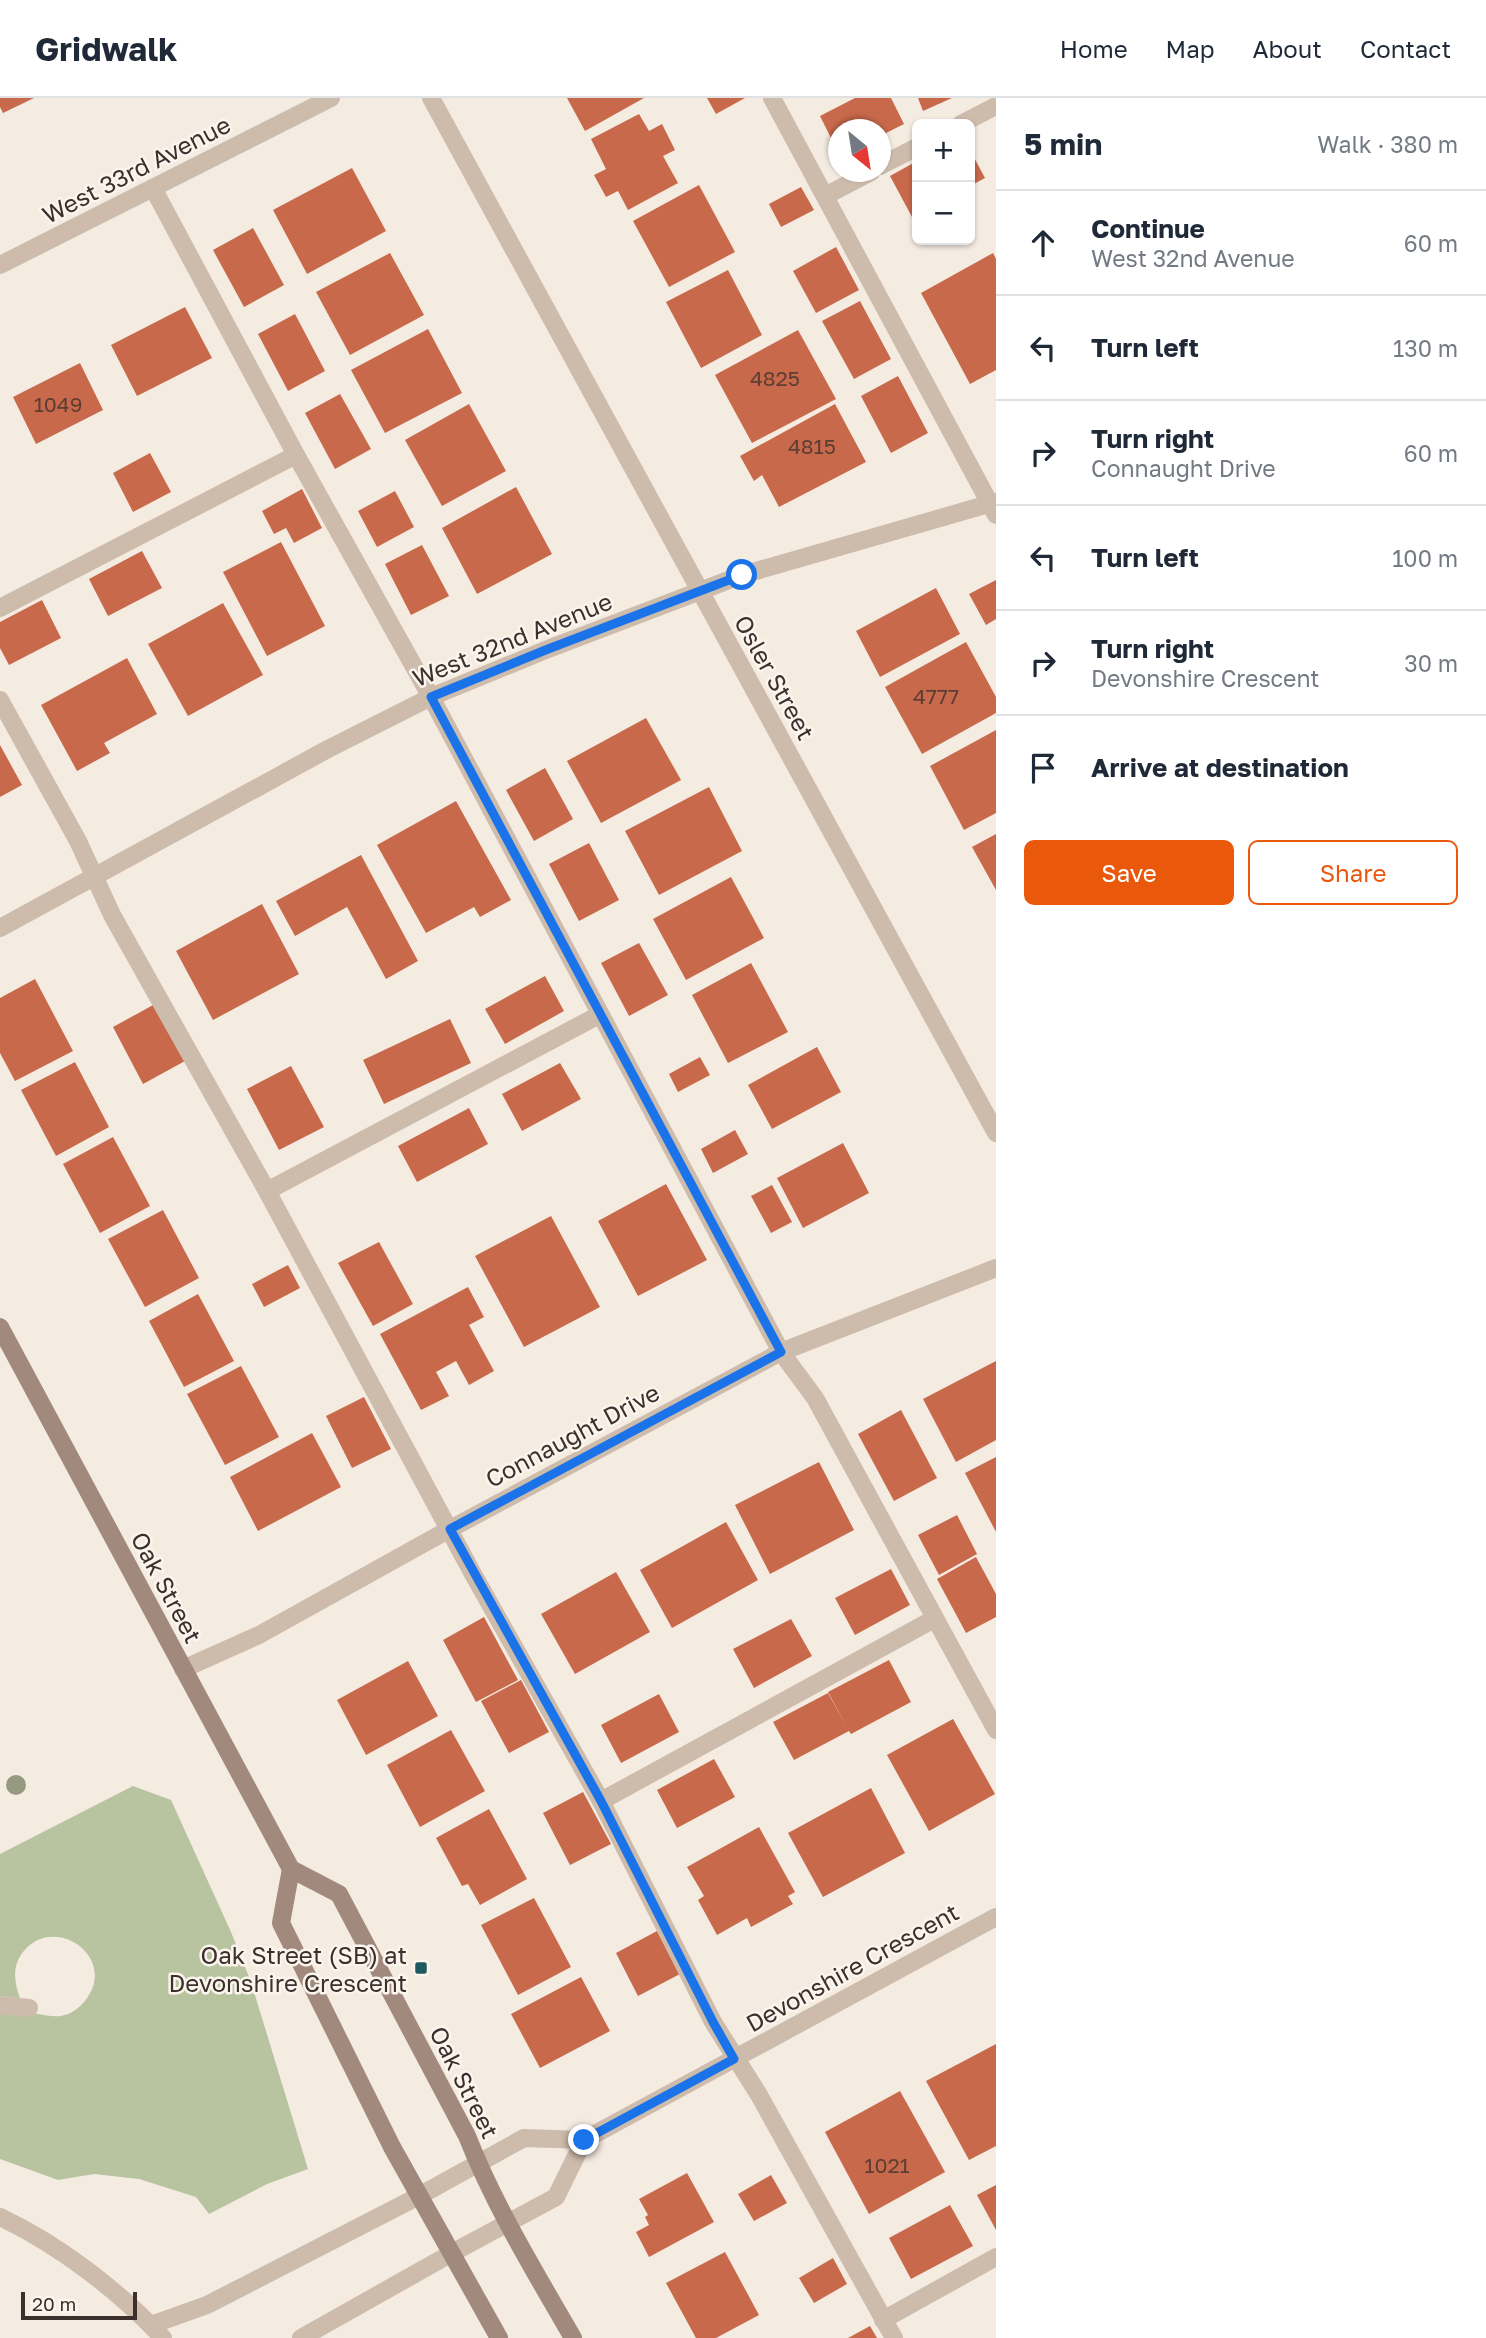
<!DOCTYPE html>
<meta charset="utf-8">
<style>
body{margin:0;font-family:"Golos Text",sans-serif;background:#f6f6f7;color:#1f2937}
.controls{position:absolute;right:21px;top:21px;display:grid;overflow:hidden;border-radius:10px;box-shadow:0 2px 5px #0004}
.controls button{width:63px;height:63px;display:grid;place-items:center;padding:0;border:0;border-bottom:2px solid #e0e1e3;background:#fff;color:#1f2937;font:35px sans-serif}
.compass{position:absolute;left:828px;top:21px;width:63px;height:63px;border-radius:50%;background:#fff;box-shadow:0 2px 5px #0004;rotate:150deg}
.scale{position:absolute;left:21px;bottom:18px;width:116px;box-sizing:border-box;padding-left:7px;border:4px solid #3b302b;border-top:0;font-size:19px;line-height:24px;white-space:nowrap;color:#3b302b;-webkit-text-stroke:5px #fbf5ee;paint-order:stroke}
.stop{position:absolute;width:21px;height:21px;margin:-16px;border:5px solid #1a73e8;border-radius:50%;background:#fff}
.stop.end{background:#1a73e8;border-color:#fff;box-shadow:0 2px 7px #0008}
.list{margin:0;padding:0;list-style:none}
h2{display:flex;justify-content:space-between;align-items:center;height:91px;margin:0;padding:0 28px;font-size:30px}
h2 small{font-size:23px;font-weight:400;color:#747a83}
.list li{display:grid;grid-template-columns:46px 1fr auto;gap:21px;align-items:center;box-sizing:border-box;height:105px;padding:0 28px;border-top:2px solid #e0e1e3}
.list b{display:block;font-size:26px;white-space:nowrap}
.list p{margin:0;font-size:23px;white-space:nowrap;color:#747a83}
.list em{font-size:23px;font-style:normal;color:#747a83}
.actions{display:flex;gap:14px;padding:21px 28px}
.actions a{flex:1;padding:16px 0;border:2px solid #ea580c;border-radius:10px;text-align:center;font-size:24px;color:#ea580c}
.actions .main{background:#ea580c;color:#fff}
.icon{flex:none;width:38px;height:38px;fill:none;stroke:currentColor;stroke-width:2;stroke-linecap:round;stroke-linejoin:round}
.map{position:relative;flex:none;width:996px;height:2240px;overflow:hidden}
header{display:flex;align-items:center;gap:42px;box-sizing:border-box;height:98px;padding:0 35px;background:#fff;border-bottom:2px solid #e0e1e3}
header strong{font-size:33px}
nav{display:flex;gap:38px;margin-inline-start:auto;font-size:24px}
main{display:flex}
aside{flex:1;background:#fff}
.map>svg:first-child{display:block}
.green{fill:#b8c4a0}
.building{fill:#c8694b}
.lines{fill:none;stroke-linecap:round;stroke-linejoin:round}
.service{stroke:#cdbbac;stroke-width:18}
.minor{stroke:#cdbbac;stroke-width:18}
.tertiary{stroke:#cdbbac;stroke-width:18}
.secondary{stroke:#a18a7d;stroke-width:18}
.tree{fill:#969b7f}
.route{stroke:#1a73e8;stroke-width:9}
.poi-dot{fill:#1f5a5e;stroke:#fbf5ee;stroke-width:2.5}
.labels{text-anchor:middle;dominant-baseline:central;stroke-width:5;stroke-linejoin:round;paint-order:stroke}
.number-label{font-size:21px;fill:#5e3e33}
.street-label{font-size:24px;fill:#3b302b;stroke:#fbf5ee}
.poi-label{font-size:24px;fill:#3b302b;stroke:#fbf5ee;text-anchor:end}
</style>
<header>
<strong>Gridwalk</strong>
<nav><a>Home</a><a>Map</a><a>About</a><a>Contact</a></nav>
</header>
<main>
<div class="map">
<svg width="996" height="2240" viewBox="0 0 996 2240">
<rect width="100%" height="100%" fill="#f4ebe1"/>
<path class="green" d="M133,1688L171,1702L231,1834L251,1884L308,2071L267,2086L209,2116L196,2099L139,2081L94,2076L58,2082L0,2061V1916C13,1916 25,1915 38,1916C47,1917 55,1920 65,1917C75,1914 84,1906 89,1897C114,1856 53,1816 23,1854C12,1868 14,1884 20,1900L0,1898V1756Z"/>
<g class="building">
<path d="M0,0H34L3,15L0,9Z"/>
<path d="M567,0H644L585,33Z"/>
<path d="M707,0H745L716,16Z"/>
<path d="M855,0H891L904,26L880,38V32H838V54L820,18Z"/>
<path d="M918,0H952L923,13Z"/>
<path d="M639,16L649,33L662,26L675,52L663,58L678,85L628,112L618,93L606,99L594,77L606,71L591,41Z"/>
<path d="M970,52L985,80L970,88Z"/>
<path d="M917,63V116L912,119L890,78Z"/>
<path d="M352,70L386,133L307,176L273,112Z"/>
<path d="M699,87L735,154L669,189L633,123Z"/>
<path d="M801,89L814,112L781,129L769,106Z"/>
<path d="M253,130L284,187L244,209L213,152Z"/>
<path d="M836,149L859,192L816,215L793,173Z"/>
<path d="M390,155L424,217L350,257L316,194Z"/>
<path d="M993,155L996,161V272L970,286L921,195Z"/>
<path d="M728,172L762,237L701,270L666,204Z"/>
<path d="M860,203L891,261L854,281L822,223Z"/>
<path d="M185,209L212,260L137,298L111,247Z"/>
<path d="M295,216L325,273L288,293L258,236Z"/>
<path d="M428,231L462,295L385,335L351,272Z"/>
<path d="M798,232L836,301L752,345L715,277Z"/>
<path d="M80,265L103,312L36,346L13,299Z"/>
<path d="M898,278L928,335L891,355L861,298Z"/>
<path d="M340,296L371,351L335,371L305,315Z"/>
<path d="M469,306L506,373L442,408L405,342Z"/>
<path d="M835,306L866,364L779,409L762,377L754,383L740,358Z"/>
<path d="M150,355L171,394L133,414L113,375Z"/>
<path d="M516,389L552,456L477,496L442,430Z"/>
<path d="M302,391L322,430L294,445L286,430L274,436L262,413Z"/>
<path d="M395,393L414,429L377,449L358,413Z"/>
<path d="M281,444L325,528L267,558L223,474Z"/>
<path d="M422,447L449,498L411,517L385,466Z"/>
<path d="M142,453L162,490L108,518L89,481Z"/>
<path d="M996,482V521L986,527L969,496Z"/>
<path d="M936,490L960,536L880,579L856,533Z"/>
<path d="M42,502L61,540L9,567L0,550V524Z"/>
<path d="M223,505L263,577L188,618L148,546Z"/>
<path d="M966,544L996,599V615L922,656L885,589Z"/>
<path d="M127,560L157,616L104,645L110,655L77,673L41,607Z"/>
<path d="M646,620L681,682L601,725L567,663Z"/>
<path d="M996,632V715L964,732L930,668Z"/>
<path d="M0,647L22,687L0,699Z"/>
<path d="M545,670L573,721L534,743L506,692Z"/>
<path d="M709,689L742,753L659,797L625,733Z"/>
<path d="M456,703L511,802L480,819L474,809L426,835L377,747Z"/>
<path d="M996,736V792L972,749Z"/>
<path d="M589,745L619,802L579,823L549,766Z"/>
<path d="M361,757L418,863L386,881L347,809L295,838L276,803Z"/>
<path d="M731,779L764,840L686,882L653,821Z"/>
<path d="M262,806L299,876L213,922L176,853Z"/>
<path d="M639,845L668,897L629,918L601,865Z"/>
<path d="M751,865L788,934L728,965L692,897Z"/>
<path d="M545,878L564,913L505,946L485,911Z"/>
<path d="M35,881L73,953L15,983L0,955V900Z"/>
<path d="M155,906L185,963L143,986L113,929Z"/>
<path d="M450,921L471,965L384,1006L363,962Z"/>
<path d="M817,949L841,994L772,1031L748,987Z"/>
<path d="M700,959L710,977L678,994L669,976Z"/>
<path d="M75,964L109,1029L56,1058L21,992Z"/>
<path d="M560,965L581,1001L522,1033L502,996Z"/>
<path d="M291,968L324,1029L279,1052L247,991Z"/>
<path d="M469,1010L488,1046L417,1084L398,1048Z"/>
<path d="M735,1032L748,1056L713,1075L701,1051Z"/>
<path d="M113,1039L150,1108L100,1135L63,1066Z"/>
<path d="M843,1045L869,1095L803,1130L777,1080Z"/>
<path d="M666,1086L707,1162L638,1198L598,1123Z"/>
<path d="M772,1087L792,1124L771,1135L751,1098Z"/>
<path d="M163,1112L199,1180L145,1209L108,1141Z"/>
<path d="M551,1118L600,1209L524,1249L475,1158Z"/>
<path d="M379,1144L413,1206L373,1228L338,1165Z"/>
<path d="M288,1167L300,1190L264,1209L252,1186Z"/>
<path d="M468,1189L484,1219L469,1227L494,1273L469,1287L456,1263L436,1274L449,1298L421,1312L380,1236Z"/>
<path d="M198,1196L234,1263L184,1289L149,1223Z"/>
<path d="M996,1263V1342L956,1364L923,1301Z"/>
<path d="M241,1268L279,1339L225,1367L187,1296Z"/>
<path d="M364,1299L391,1351L352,1370L326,1318Z"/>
<path d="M901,1312L937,1380L894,1403L858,1336Z"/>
<path d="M312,1335L341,1389L258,1433L230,1379Z"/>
<path d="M996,1359V1434L965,1375Z"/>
<path d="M819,1364L854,1432L770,1476L735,1407Z"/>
<path d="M957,1417L977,1456L939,1477L918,1437Z"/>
<path d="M726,1424L758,1482L672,1530L640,1472Z"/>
<path d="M976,1459L996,1496V1519L966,1535L937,1481Z"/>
<path d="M891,1471L910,1507L855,1537L835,1500Z"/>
<path d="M616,1474L650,1534L575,1576L541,1516Z"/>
<path d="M484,1519L518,1582L476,1604L443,1542Z"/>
<path d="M791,1521L812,1558L754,1590L733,1551Z"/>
<path d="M889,1562L911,1604L851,1636L849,1633L794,1662L773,1624L828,1595L847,1629L828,1594Z"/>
<path d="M408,1563L438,1618L366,1657L337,1602Z"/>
<path d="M521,1582L549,1634L509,1655L481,1603Z"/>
<path d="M659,1596L679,1634L621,1665L601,1627Z"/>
<path d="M953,1621L995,1696L929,1733L887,1657Z"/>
<path d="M451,1632L485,1693L420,1729L387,1667Z"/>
<path d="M714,1661L735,1699L677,1730L657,1692Z"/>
<path d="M871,1690L905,1755L823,1799L788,1735Z"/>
<path d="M583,1694L611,1746L570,1767L543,1715Z"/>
<path d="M489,1711L527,1781L480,1807L468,1786L462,1788L436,1740Z"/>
<path d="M759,1729L795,1794L788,1798L793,1806L751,1829L747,1820L717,1837L698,1802L704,1798L687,1769Z"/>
<path d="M534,1800L571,1869L518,1897L481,1827Z"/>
<path d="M657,1833L680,1876L638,1898L616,1855Z"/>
<path d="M581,1879L610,1933L540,1970L511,1916Z"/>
<path d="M996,1946V2048L969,2062L926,1983Z"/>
<path d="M900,1993L945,2074L869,2116L825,2034Z"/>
<path d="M687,2075L714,2124L649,2159L636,2134L649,2127L645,2119L648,2117L639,2101Z"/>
<path d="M771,2077L787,2105L754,2123L738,2096Z"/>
<path d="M996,2087V2132L977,2097Z"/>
<path d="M950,2107L973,2148L911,2181L889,2140Z"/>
<path d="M725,2154L759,2217L716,2240H696L666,2185Z"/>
<path d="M833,2160L847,2186L814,2205L799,2180Z"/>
<path d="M870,2228L877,2240H848Z"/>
</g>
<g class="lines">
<g class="service">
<path d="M772,0L996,417"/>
<path d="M961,26L996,8"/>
<path d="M880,68L917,49"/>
<path d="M153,90L296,357L431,599L781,1254L815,1300L996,1632"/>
<path d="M825,98L871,74"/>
<path d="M0,510L296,357"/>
<path d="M0,602L78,743L112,817L267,1093L473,1476L601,1703L713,1924L759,1997L894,2240"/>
<path d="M267,1093L599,917"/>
<path d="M601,1703L934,1521"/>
<path d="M0,1907L29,1910"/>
<path d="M0,2119C59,2147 118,2192 163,2240"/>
<path d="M883,2222L996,2159"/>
<path d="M151,2227L207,2207L419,2098"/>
<path d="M301,2240L452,2155"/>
</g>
<g class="minor">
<path d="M431,0L996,1035"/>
<path d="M0,830L328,651L431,599L548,551L742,477L996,404"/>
<path d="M183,1571L259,1537L450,1431L781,1254L996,1170"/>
<path d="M419,2098L524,2040L584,2042L996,1819"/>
<path d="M452,2155L556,2099L584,2042"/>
</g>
<path class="tertiary" d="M0,167L331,0"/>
<g class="secondary">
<path d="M0,1229L291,1771L339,1796L467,2038C495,2109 535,2174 573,2240"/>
<path d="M291,1771L281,1825L392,2049L499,2240"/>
</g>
</g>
<circle class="tree" cx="16" cy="1687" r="10"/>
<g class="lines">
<path class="route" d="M584,2042L734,1961L713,1924L601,1703L450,1431L781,1254L431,599L548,551L742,477"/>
</g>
<rect class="poi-dot" x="414" y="1863" width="14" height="14" rx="3.5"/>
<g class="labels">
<g class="number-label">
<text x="775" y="280">4825</text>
<text x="58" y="306">1049</text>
<text x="812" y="348">4815</text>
<text x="936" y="598">4777</text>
<text x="887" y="2067">1021</text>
</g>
<g class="street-label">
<text transform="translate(136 71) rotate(-27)">West 33rd Avenue</text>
<text transform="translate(512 541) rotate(-22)">West 32nd Avenue</text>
<text transform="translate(775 579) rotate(61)">Osler Street</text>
<text transform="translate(572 1337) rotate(-28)">Connaught Drive</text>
<text transform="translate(167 1489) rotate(62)">Oak Street</text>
<text transform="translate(852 1869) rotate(-29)">Devonshire Crescent</text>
<text transform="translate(465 1984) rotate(63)">Oak Street</text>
</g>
<g class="poi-label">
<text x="407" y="1856">Oak Street (SB) at<tspan x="407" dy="28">Devonshire Crescent</tspan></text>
</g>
</g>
</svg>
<div class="controls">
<button>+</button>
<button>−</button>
</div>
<svg class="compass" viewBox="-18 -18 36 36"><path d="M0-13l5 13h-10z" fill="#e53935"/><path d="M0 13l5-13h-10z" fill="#747a83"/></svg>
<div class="scale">20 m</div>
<div class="stop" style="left:742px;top:477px"></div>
<div class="stop end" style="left:584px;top:2042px"></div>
</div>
<aside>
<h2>5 min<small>Walk · 380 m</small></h2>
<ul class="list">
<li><svg class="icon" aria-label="ahead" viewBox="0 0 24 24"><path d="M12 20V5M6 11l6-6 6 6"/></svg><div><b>Continue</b><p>West 32nd Avenue</p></div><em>60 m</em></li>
<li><svg class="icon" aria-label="left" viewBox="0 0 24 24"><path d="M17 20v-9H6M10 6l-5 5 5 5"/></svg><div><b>Turn left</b></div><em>130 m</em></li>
<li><svg class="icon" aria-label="right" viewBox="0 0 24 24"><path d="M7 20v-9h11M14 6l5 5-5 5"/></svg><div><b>Turn right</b><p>Connaught Drive</p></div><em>60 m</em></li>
<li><svg class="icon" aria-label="left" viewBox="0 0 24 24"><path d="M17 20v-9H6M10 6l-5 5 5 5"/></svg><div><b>Turn left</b></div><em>100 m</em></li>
<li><svg class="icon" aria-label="right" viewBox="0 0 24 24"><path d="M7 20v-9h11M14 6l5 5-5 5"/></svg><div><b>Turn right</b><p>Devonshire Crescent</p></div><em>30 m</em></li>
<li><svg class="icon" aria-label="arrive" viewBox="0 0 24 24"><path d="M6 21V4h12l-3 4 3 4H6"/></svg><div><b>Arrive at destination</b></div></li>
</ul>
<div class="actions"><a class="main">Save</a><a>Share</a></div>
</aside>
</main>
